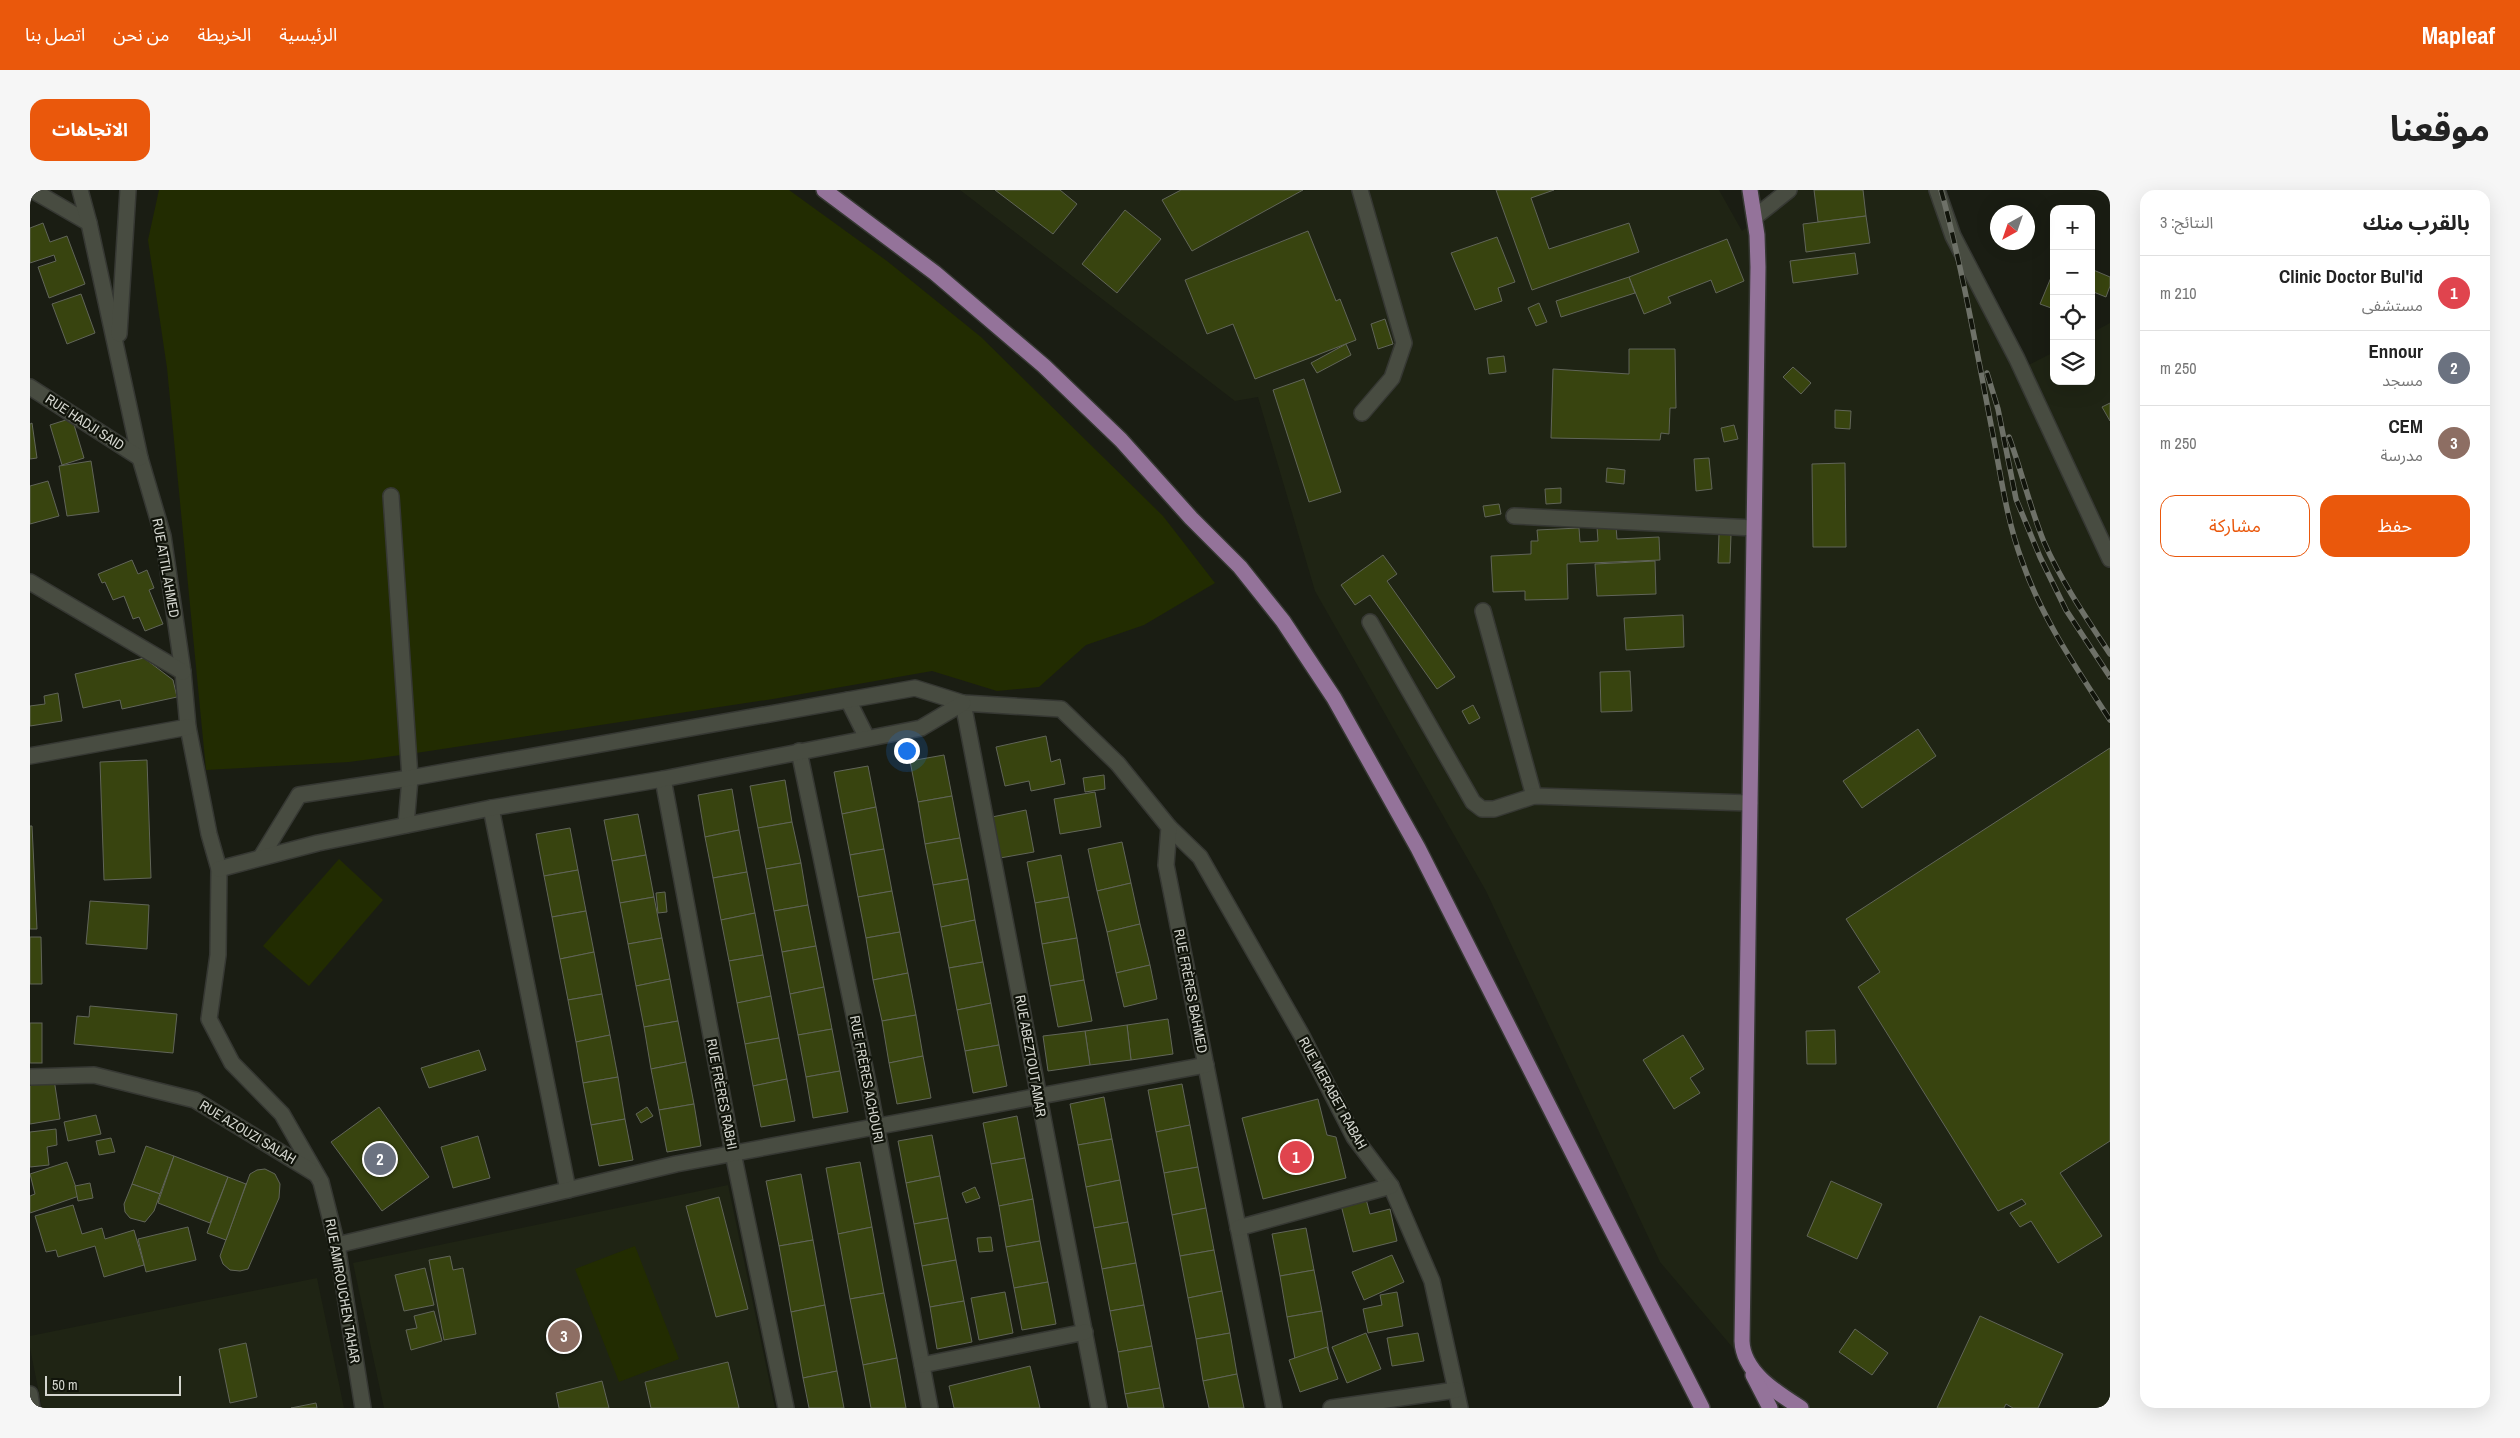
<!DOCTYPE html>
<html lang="ar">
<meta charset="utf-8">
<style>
body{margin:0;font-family:"Archivo Narrow","Noto Sans Arabic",sans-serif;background:#f6f6f6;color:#222;direction:rtl}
.controls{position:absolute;right:15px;top:15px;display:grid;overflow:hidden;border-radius:10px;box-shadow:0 5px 20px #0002}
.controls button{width:45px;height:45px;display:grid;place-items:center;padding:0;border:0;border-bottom:1px solid #e0e0e0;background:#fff;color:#222;font:25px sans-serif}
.compass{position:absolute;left:1960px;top:15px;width:45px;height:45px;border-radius:50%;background:#fff;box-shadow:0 5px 20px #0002;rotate:220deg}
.scale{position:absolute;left:15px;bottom:12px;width:136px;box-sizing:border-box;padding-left:5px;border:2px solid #d3d5ce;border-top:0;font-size:14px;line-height:18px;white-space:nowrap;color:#d3d5ce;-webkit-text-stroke:4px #11140b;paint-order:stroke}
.you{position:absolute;left:876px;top:560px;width:18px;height:18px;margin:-12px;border:4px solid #fff;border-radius:50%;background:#1a73e8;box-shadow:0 0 0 8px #1a73e833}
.badge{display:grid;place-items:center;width:32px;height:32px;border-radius:50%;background:#ea580c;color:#fff;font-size:16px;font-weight:700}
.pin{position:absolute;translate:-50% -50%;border:2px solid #fff;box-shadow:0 1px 5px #0006}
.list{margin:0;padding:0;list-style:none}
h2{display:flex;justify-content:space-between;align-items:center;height:65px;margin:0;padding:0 20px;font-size:21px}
h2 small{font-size:16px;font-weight:400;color:#767676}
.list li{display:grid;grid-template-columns:32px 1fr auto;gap:15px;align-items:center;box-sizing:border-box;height:75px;padding:0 20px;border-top:1px solid #e0e0e0}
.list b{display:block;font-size:19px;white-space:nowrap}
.list p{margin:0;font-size:16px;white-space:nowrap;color:#767676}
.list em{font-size:16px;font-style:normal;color:#767676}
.actions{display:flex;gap:10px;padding:15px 20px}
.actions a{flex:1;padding:11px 0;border:1px solid #ea580c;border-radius:15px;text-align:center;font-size:18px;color:#ea580c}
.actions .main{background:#ea580c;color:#fff}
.icon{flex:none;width:28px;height:28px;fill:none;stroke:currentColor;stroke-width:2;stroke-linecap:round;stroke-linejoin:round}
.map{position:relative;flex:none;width:2080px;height:1218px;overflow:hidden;direction:ltr;border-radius:15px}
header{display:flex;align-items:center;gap:30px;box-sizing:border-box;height:70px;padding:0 25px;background:#ea580c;color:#fff}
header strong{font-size:24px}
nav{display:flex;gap:28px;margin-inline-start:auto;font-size:18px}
.intro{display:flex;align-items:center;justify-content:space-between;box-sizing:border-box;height:120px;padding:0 30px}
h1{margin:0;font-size:35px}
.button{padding:12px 22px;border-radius:15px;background:#ea580c;color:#fff;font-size:18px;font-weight:700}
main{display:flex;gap:30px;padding:0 30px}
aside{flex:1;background:#fff;border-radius:15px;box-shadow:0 5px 20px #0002}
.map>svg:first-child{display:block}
.built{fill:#1f2414}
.green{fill:#222c01}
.building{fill:#38440f;stroke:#616559}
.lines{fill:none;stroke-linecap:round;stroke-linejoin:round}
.minor-casing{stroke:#363833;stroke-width:18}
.major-casing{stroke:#363833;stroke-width:18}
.minor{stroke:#484c41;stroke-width:15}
.major{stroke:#94739a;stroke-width:15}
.rail-casing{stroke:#6e7168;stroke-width:5.5}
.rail{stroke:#11140b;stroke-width:4;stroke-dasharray:11;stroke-linecap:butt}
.labels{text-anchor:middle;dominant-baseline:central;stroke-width:4.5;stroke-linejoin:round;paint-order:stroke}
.street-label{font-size:14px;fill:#d3d5ce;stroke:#11140b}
</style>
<header>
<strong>Mapleaf</strong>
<nav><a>الرئيسية</a><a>الخريطة</a><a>من نحن</a><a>اتصل بنا</a></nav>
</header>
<div class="intro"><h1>موقعنا</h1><a class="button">الاتجاهات</a></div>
<main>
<aside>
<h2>بالقرب منك<small>النتائج: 3</small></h2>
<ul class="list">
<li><span class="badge" style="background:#e0444e">1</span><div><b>Clinic Doctor Bul'id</b><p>مستشفى</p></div><em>210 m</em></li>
<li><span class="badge" style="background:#6b7280">2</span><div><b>Ennour</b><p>مسجد</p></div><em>250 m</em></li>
<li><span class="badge" style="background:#8d6e63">3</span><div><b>CEM</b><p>مدرسة</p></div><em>250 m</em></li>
</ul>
<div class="actions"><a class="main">حفظ</a><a>مشاركة</a></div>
</aside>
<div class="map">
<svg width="2080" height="1218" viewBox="0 0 2080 1218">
<rect width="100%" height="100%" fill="#1a1d13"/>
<g class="built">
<path d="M930,0H1689L1712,41L1768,0H1900L1987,181L2024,162V191H2061V143L2080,133V1218H1754L1630,1072L1456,701L1285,401L1228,207L1205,211Z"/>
<path d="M698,995L745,1218H354L323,1073Z"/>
<path d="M287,1088L314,1218H12L0,1158V1146Z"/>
</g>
<g class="green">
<path d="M129,0H759L857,71L951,147L1133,326L1185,393L1114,435L1056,455L1009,497L967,501L902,481L743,509L386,563L319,572L176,580L137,178L118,50Z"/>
<path d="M309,669L353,710L279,796L233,756Z"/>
<path d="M605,1056L649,1169L589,1192L545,1079Z"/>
</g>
<g class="building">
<path d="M965,0H1030L1047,14L1023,44Z"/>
<path d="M1151,0H1273L1162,61L1132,10Z"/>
<path d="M1466,0H1524L1501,8L1519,59L1599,33L1609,62L1502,100Z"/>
<path d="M1784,0H1833L1836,26L1788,32Z"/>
<path d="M1095,20L1131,49L1087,103L1052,74Z"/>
<path d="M1836,26L1840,53L1776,62L1773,34Z"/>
<path d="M13,33L20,52L37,46L55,94L19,108L8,77L26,71L24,65L0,73V38Z"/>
<path d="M1278,41L1306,111L1310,109L1326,150L1225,189L1203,134L1177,144L1155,90Z"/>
<path d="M1467,47L1485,92L1468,98L1472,111L1445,120L1421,63Z"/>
<path d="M1697,49L1714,91L1686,103L1681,90L1638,107L1641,113L1614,124L1599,87Z"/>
<path d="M1825,63L1828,84L1763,93L1760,71Z"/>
<path d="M2061,79L2080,87V96L2076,107L2061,101Z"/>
<path d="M2022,85H2024V119L2010,114Z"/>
<path d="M1599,87L1605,103L1531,127L1526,111Z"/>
<path d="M51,104L65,143L37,154L22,114Z"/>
<path d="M1509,113L1517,132L1506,136L1498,118Z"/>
<path d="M1355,129L1363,154L1348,159L1341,134Z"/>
<path d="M1316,154L1321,165L1287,183L1281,173Z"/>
<path d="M1599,159H1645L1646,218H1640L1639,244L1631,243L1630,250L1521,248L1523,179L1599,184Z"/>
<path d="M1474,166L1476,182L1459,184L1457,168Z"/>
<path d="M1763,177L1781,193L1771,204L1753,187Z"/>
<path d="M1274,189L1311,302L1279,312L1243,200Z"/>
<path d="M2080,213V231L2072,217Z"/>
<path d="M1805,220L1821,221L1820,239L1805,238Z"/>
<path d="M42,228L54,268L32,275L20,235Z"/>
<path d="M2,233L7,268L0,269V234Z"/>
<path d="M1704,235L1708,249L1694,252L1691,238Z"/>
<path d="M1679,268L1682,299L1666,301L1664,269Z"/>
<path d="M61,271L69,322L37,326L29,276Z"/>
<path d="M1815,273L1816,357H1783L1782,274Z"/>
<path d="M1577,278L1595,280L1594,294L1576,292Z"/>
<path d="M18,291L29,326L0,334V296Z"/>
<path d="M1531,298V313L1516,314L1515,299Z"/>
<path d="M1469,314L1471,324L1455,327L1453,316Z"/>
<path d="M1586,336L1587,349L1629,347L1630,370L1537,374L1538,409L1495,410V401L1463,402L1461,366L1501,364V351H1508L1507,340L1549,338L1550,352L1568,351L1567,337Z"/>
<path d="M1689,344H1701L1700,373H1688Z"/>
<path d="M1353,365L1367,384L1357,391L1425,487L1407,499L1340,405L1325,415L1311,395Z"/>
<path d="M102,370L108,384L117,380L124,398L119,400L133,434L115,441L109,427L103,429L94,406L83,410L75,392L72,393L68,384Z"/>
<path d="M1625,371L1626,404L1567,406L1565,374Z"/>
<path d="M1653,425L1654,457L1596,460L1594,428Z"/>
<path d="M114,468L143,490L147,507L92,519L90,510L53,518L45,484Z"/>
<path d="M1600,481L1602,521L1571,522L1570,482Z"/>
<path d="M28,503L32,531L0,536V516L15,514L14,506Z"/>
<path d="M1443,515L1450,528L1439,534L1432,521Z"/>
<path d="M1888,539L1906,566L1832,618L1813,591Z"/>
<path d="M1016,546L1021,572L1030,569L1035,594L1001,601L999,591L975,596L966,557Z"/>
<path d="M2080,558V951L2030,983L2072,1046L2028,1073L2001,1031L1990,1037L1980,1023L1996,1014L1992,1009L1968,1021L1828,797L1850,782L1816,729Z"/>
<path d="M914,565L922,606L888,612L880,571Z"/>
<path d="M117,570L121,688L74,690L70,572Z"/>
<path d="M838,576L846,617L812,624L804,582Z"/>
<path d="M1074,585L1075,599L1055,602L1053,588Z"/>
<path d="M755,590L762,632L728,638L720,596Z"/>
<path d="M702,599L709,640L675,647L668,605Z"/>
<path d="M1065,602L1071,637L1030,644L1024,609Z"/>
<path d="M922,606L930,648L895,654L888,612Z"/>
<path d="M846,617L854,659L820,665L812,624Z"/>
<path d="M996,620L1004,662L970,668L962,627Z"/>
<path d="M608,624L616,665L582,671L574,630Z"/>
<path d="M762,632L771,673L736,679L728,638Z"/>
<path d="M0,636H2L7,739H0Z"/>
<path d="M540,638L548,680L514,686L506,644Z"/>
<path d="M709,640L717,682L683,688L675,647Z"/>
<path d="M930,648L938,689L903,695L895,654Z"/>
<path d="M1092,652L1101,693L1067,701L1058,659Z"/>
<path d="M854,659L862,701L828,707L820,665Z"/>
<path d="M616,665L624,707L590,713L582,671Z"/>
<path d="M1031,665L1039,707L1005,713L997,672Z"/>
<path d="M771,673L778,715L744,721L736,679Z"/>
<path d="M548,680L556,721L522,727L514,686Z"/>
<path d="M717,682L725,723L691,730L683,688Z"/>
<path d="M938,689L945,730L911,737L903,695Z"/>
<path d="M1101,693L1110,734L1077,742L1067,701Z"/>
<path d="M862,701L870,742L836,748L828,707Z"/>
<path d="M635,702L637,722L628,723L626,703Z"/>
<path d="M624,707L632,748L598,754L590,713Z"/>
<path d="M1039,707L1047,748L1012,754L1005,713Z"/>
<path d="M60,711L119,715L117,759L56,754Z"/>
<path d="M778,715L786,756L752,762L744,721Z"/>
<path d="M556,721L564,762L530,769L522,727Z"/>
<path d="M725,723L733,765L699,771L691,730Z"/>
<path d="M945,730L953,772L919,778L911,737Z"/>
<path d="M1110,734L1120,775L1086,783L1077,742Z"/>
<path d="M870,742L878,783L843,790L836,748Z"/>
<path d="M0,747H11L12,794H0Z"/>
<path d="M632,748L640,789L606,796L598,754Z"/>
<path d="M1047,748L1054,790L1020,796L1012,754Z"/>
<path d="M786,756L794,797L760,804L752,762Z"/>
<path d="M564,762L572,804L538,810L530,769Z"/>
<path d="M733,765L741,806L707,813L699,771Z"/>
<path d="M953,772L961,813L927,820L919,778Z"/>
<path d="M1120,775L1127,809L1094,817L1086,783Z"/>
<path d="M878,783L886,825L852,831L843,790Z"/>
<path d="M640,789L648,831L614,837L606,796Z"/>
<path d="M1054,790L1062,831L1028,837L1020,796Z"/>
<path d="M794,797L802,839L768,845L760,804Z"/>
<path d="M572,804L580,845L546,852L538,810Z"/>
<path d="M741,806L749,848L715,854L707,813Z"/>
<path d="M961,813L969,855L935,861L927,820Z"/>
<path d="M60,816L147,824L143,863L44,854L47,826L59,827Z"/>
<path d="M886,825L893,866L859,873L852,831Z"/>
<path d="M1138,829L1143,864L1101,870L1097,835Z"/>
<path d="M648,831L656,872L621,879L614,837Z"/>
<rect x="0" y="833" width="12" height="40"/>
<path d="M1097,835L1101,870L1060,875L1055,841Z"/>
<path d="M802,839L810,881L776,887L768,845Z"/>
<path d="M1805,840L1806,874H1777L1776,841Z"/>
<path d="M1055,841L1060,875L1018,881L1013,846Z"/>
<path d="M580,845L588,887L553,893L546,852Z"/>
<path d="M1653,845L1674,879L1660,888L1670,903L1644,919L1613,870Z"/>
<path d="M749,848L757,889L723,896L715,854Z"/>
<path d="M969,855L977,896L943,903L935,861Z"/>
<path d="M449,860L456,880L399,898L391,878Z"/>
<path d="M893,866L901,908L867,914L859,873Z"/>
<path d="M656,872L664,914L629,920L621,879Z"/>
<path d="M810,881L818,922L783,928L776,887Z"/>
<path d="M588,887L595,929L561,935L553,893Z"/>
<path d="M24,889L30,929L0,934V893Z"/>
<path d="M757,889L765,931L731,937L723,896Z"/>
<path d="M1152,894L1160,935L1126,942L1118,900Z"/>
<path d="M1074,907L1082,949L1048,955L1040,914Z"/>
<path d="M1288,909L1297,945L1306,947L1316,988L1233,1009L1212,928Z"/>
<path d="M664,914L671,956L637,962L629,920Z"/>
<path d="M349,917L399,987L352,1021L301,952Z"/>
<path d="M617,917L623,926L611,933L606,924Z"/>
<path d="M66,925L71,944L38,951L34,932Z"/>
<path d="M987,926L995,968L961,974L953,933Z"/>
<path d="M595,929L603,970L569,976L561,935Z"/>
<path d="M1160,935L1168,977L1134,983L1126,942Z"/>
<path d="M26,939L27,955L17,957L19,975L0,977V942Z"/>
<path d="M902,945L910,986L876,993L868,951Z"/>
<path d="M448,946L460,988L423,998L411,957Z"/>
<path d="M81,948L85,962L69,965L66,951Z"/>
<path d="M1082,949L1090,990L1056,997L1048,955Z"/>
<path d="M116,956L144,966L130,1004L102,994Z"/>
<path d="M144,966L198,987L180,1033L128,1013Z"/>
<path d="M995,968L1003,1009L969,1016L961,974Z"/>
<path d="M37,972L49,1006L0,1023V1006L5,1004L0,984Z"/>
<path d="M830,972L842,1037L808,1044L796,978Z"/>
<path d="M1168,977L1176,1018L1142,1025L1134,983Z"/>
<path d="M235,979L245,984L250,994L249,1008L218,1079L210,1081L200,1080L193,1074L190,1066L220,984L227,980Z"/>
<path d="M771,984L783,1050L749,1056L736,991Z"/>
<path d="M910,986L918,1028L884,1034L876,993Z"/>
<path d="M198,987L216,994L196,1050L177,1043Z"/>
<path d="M1090,990L1098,1032L1064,1038L1056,997Z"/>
<path d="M1801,991L1852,1014L1827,1069L1777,1046Z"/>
<path d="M60,993L63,1008L48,1011L45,996Z"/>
<path d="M102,994L130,1004L124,1021L115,1032L100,1028L95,1022L94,1014Z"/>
<path d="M945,997L950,1008L936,1013L932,1003Z"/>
<path d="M689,1007L718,1119L686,1127L656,1016Z"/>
<path d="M1003,1009L1010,1051L976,1057L969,1016Z"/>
<path d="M1336,1009L1340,1024L1360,1019L1367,1051L1323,1062L1311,1015Z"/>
<path d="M43,1015L52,1044L72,1038L75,1049L104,1040L114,1075L74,1087L65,1056L28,1067L26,1060L16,1062L5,1026Z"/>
<path d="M1176,1018L1184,1060L1150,1066L1142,1025Z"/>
<path d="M918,1028L926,1070L892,1076L884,1034Z"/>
<path d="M1098,1032L1106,1073L1072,1079L1064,1038Z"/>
<path d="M158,1037L166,1070L116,1082L108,1049Z"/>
<path d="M842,1037L854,1103L820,1109L808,1044Z"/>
<path d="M1276,1038L1284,1080L1250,1086L1242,1044Z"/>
<path d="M961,1047L963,1061L949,1062L947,1048Z"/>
<path d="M783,1050L795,1115L761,1122L749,1056Z"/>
<path d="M1010,1051L1018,1092L984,1098L976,1057Z"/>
<path d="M1184,1060L1192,1101L1158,1108L1150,1066Z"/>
<path d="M1362,1065L1374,1092L1334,1110L1322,1082Z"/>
<path d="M420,1066L423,1080L433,1078L446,1144L414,1150L399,1070Z"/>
<path d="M926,1070L934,1111L900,1117L892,1076Z"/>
<path d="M1106,1073L1114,1115L1080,1121L1072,1079Z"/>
<path d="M395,1078L404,1115L374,1121L365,1085Z"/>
<path d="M1284,1080L1292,1121L1257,1127L1250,1086Z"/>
<path d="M1018,1092L1026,1134L992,1140L984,1098Z"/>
<path d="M1192,1101L1200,1143L1166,1149L1158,1108Z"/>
<path d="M975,1102L983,1143L949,1150L941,1108Z"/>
<path d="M1367,1102L1373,1136L1338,1143L1333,1119L1352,1115L1350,1105Z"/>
<path d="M854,1103L867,1168L833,1175L820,1109Z"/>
<path d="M934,1111L942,1152L907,1159L900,1117Z"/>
<path d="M795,1115L807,1181L773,1188L761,1122Z"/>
<path d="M1114,1115L1122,1156L1088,1162L1080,1121Z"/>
<path d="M404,1121L412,1151L381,1160L376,1140L387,1138L384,1126Z"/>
<path d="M1292,1121L1299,1163L1265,1169L1257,1127Z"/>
<path d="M1950,1126L2033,1164L2008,1218H1983L1976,1214L1974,1218H1907Z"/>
<path d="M1825,1139L1858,1163L1842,1185L1809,1162Z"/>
<path d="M1200,1143L1207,1184L1173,1191L1166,1149Z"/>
<path d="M1336,1143L1351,1179L1317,1193L1302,1157Z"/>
<path d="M1388,1143L1394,1171L1362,1176L1357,1148Z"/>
<path d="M216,1153L227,1207L200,1213L189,1159Z"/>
<path d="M1122,1156L1130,1198L1095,1204L1088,1162Z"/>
<path d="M1297,1157L1308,1189L1270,1202L1259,1170Z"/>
<path d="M867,1168L876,1218H841L833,1175Z"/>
<path d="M698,1172L709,1218H621L615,1192Z"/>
<path d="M1000,1176L1010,1218H924L919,1196Z"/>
<path d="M807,1181L814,1218H779L773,1188Z"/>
<path d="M1207,1184L1214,1218H1179L1173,1191Z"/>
<path d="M572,1191L579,1218H529L526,1203Z"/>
<path d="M1130,1198L1134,1218H1098L1095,1204Z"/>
<path d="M286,1213L287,1218H261Z"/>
</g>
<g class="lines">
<defs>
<g id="minor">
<path d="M2,0L59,33"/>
<path d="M50,0L59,33L110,268L133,346L153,482L158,537L179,644L189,679L188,765L179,829L202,873L252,924L291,992L307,1055L333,1218"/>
<path d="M1330,0L1374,153L1362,188L1332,223"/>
<path d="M1907,0L1923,46L1987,169L2080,369"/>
<path d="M1725,27L1759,0"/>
<path d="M89,144L98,0"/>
<path d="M0,197L110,268"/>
<path d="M361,306L380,588L376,635"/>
<path d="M1484,326L1724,338"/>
<path d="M0,392L153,482"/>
<path d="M1453,421L1504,606"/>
<path d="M1340,432L1443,612L1452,619H1464L1504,606L1720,613"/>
<path d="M818,510L837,548"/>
<path d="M933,513L1069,1218"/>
<path d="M769,561L840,902L900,1218"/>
<path d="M0,566L158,537"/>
<path d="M633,589L703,963L756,1218"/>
<path d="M461,618L538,1000"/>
<path d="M1139,637L1170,667L1271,844L1324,947L1361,996L1402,1091L1430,1218"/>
<path d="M231,667L269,605L380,588L885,498L933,513L1031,519L1088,574L1139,637L1136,675L1244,1218"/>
<path d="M189,679L288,653L461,618L633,589L891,538L933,513"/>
<path d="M0,887L64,885L165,910L286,984"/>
<path d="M1208,1038L1361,996"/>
<path d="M307,1055L646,974L1176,875"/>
<path d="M892,1175L1055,1142"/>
<path d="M0,1204L2,1218"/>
<path d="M1301,1218L1426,1200"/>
</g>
<g id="major">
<path d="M794,0L905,83L1014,176L1091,250L1161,328L1210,377L1253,431L1304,508L1388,658L1672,1218"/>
<path d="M1720,0L1727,45L1728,77L1712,1151C1713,1182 1746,1202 1771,1218"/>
<path d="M1723,1185L1740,1218"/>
</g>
</defs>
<use href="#minor" class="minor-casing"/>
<use href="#major" class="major-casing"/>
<use href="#minor" class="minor"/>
<use href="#major" class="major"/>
<defs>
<g id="rail">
<path d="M1911,0C1933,80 1947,163 1963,245C1971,287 1977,331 1992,371C2012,429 2047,479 2080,530"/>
<path d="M1957,183L1968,219L1986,309L2010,367L2036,420L2080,487"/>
<path d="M1979,247C1992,282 2000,318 2014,352C2031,391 2057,429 2080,464"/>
</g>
</defs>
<use href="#rail" class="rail-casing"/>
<use href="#rail" class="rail"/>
</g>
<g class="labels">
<g class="street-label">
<text transform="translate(55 232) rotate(33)">RUE HADJI SAID</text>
<text transform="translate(136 378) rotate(80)">RUE ATTIL AHMED</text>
<text transform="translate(1161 801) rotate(79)">RUE FRÈRES BAHMED</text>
<text transform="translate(1001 866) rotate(80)">RUE ABEZTOUT AMAR</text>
<text transform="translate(837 889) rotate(79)">RUE FRÈRES ACHOURI</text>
<text transform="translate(1303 903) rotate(61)">RUE MERABET RABAH</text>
<text transform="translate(692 904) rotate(79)">RUE FRÈRES RABHI</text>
<text transform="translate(218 942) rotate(31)">RUE AZOUZI SALAH</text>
<text transform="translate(313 1101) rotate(80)">RUE AMIROUCHEN TAHAR</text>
</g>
</g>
</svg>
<div class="controls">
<button>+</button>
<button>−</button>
<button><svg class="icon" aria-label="locate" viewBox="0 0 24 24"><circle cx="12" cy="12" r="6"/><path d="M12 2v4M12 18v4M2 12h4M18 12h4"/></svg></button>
<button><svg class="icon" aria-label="layers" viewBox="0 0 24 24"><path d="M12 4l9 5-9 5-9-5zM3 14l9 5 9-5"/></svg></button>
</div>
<svg class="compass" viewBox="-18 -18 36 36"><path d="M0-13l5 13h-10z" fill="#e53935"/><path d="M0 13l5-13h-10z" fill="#767676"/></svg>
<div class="scale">50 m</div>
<div class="you"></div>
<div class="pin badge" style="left:1266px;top:967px;background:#e0444e">1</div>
<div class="pin badge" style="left:350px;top:969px;background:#6b7280">2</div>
<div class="pin badge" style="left:534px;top:1146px;background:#8d6e63">3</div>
</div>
</main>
